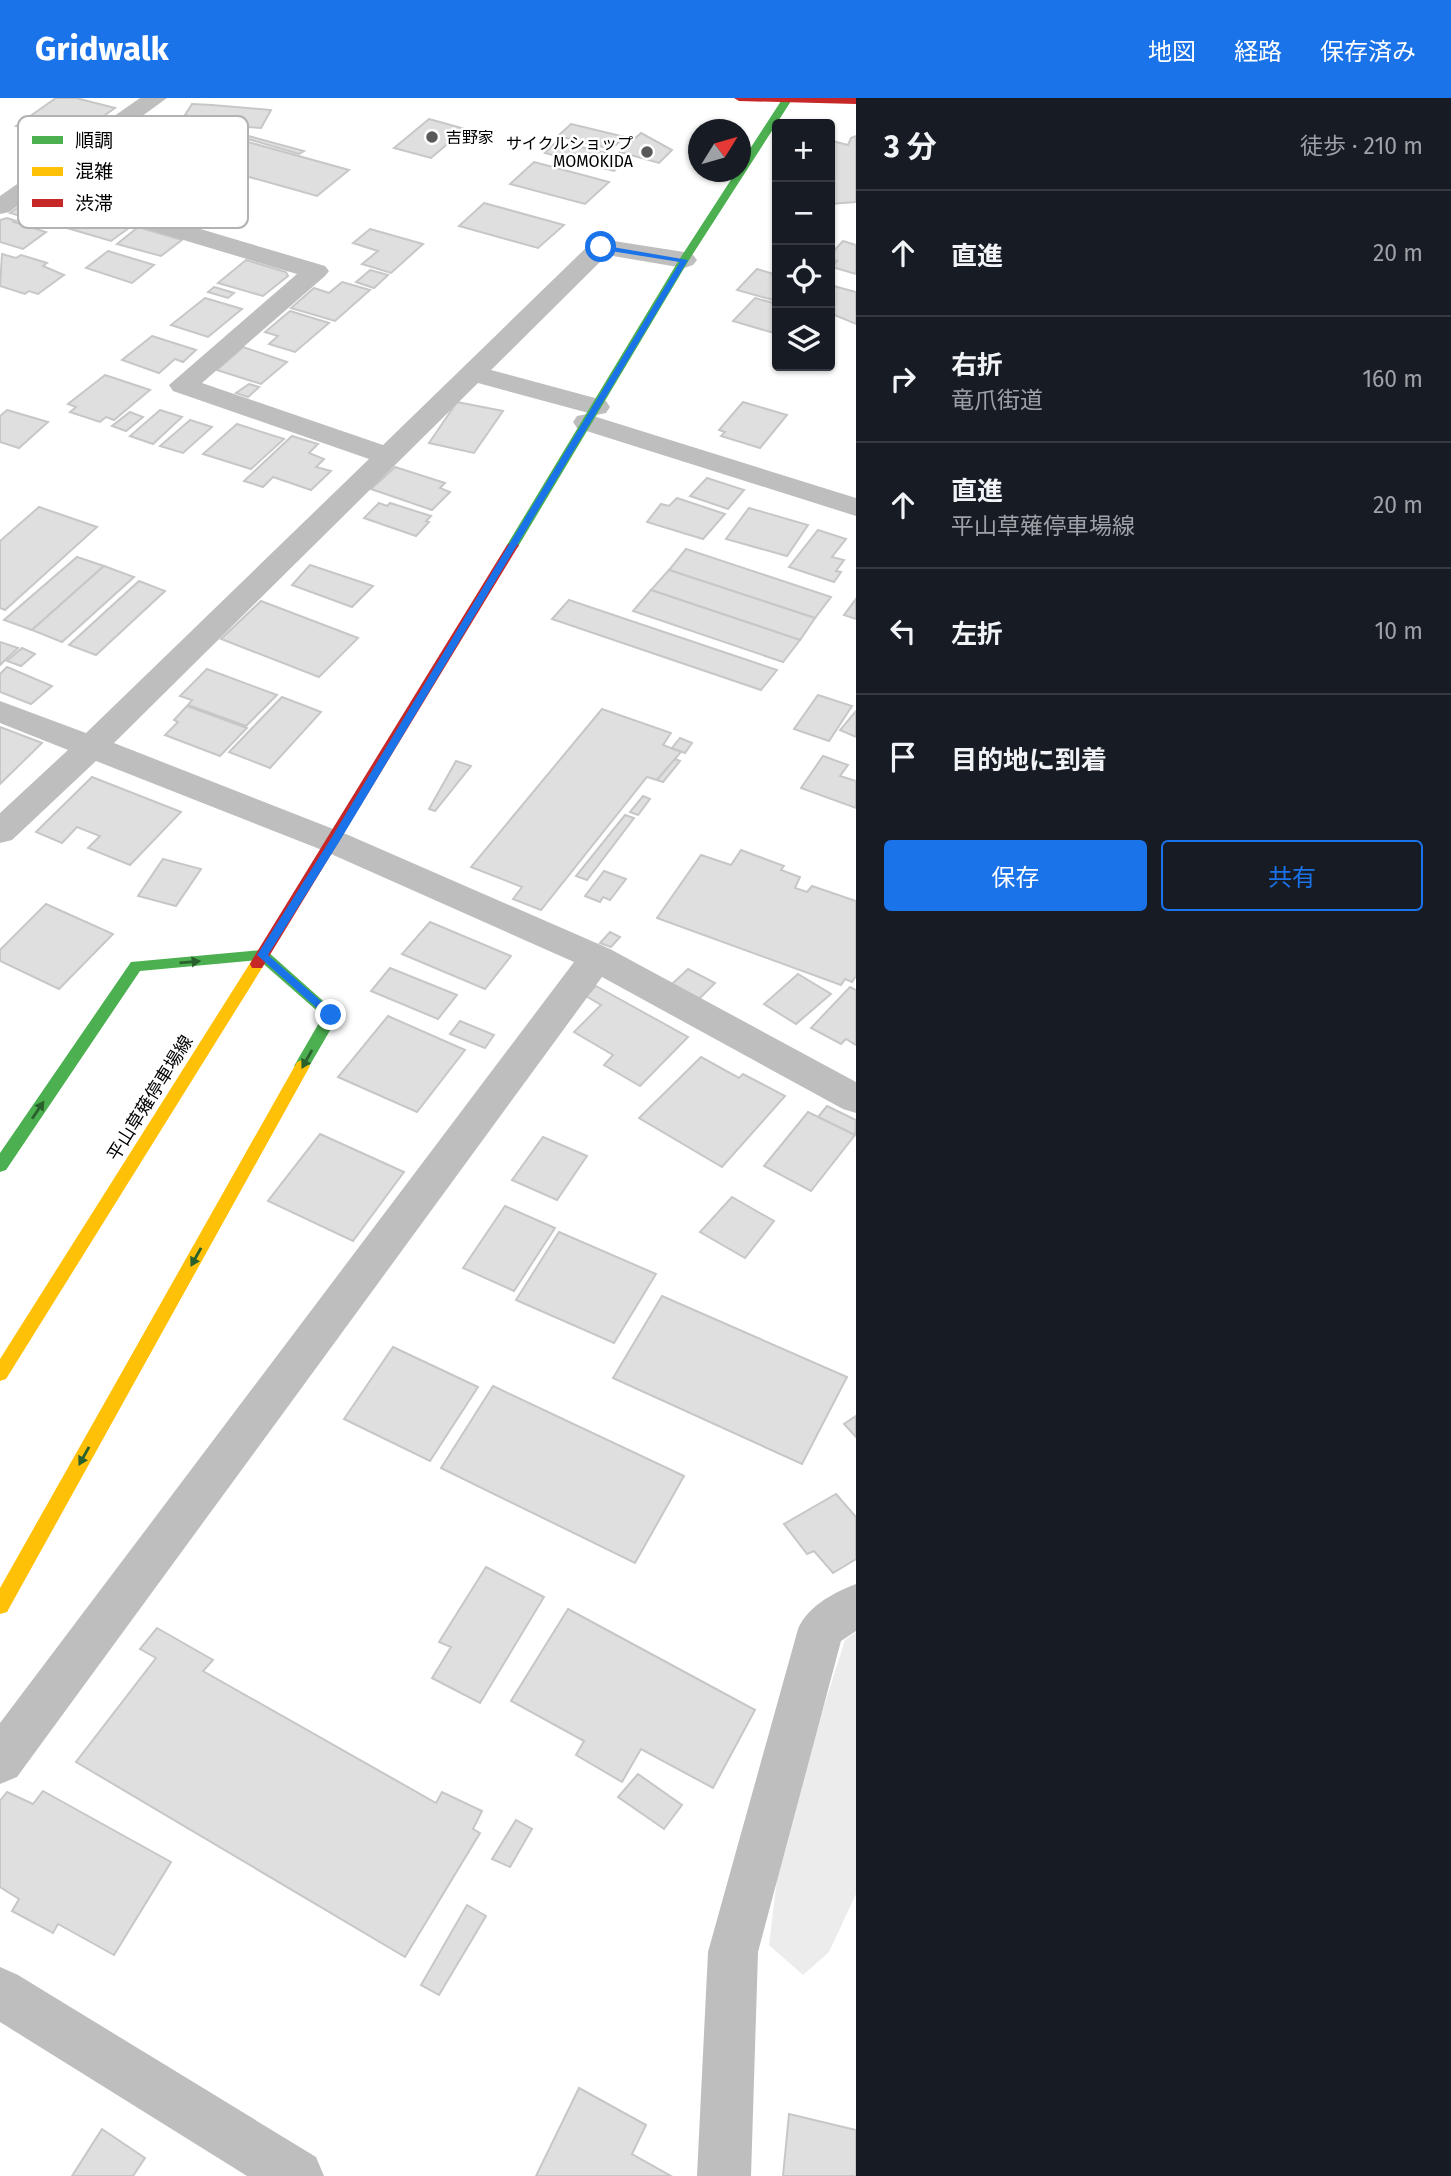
<!DOCTYPE html>
<html lang="ja">
<meta charset="utf-8">
<style>
body{margin:0;font-family:"Fira Sans","Noto Sans JP",sans-serif;background:#242831;color:#f1f3f6}
.controls{position:absolute;right:21px;top:21px;display:grid;overflow:hidden;border-radius:7px;box-shadow:0 2px 5px #0004}
.controls button{width:63px;height:63px;display:grid;place-items:center;padding:0;border:0;border-bottom:2px solid #363941;background:#171b24;color:#f1f3f6;font:35px sans-serif}
.compass{position:absolute;left:688px;top:21px;width:63px;height:63px;border-radius:50%;background:#171b24;box-shadow:0 2px 5px #0004;rotate:53deg}
.stop{position:absolute;width:21px;height:21px;margin:-16px;border:5px solid #1a73e8;border-radius:50%;background:#fff}
.stop.end{background:#1a73e8;border-color:#fff;box-shadow:0 2px 7px #0008}
.list{margin:0;padding:0;list-style:none}
h2{display:flex;justify-content:space-between;align-items:center;height:91px;margin:0;padding:0 28px;font-size:30px}
h2 small{font-size:23px;font-weight:400;color:#9ea1a6}
.list li{display:grid;grid-template-columns:46px 1fr auto;gap:21px;align-items:center;box-sizing:border-box;height:126px;padding:0 28px;border-top:2px solid #363941}
.list b{display:block;font-size:26px;white-space:nowrap}
.list p{margin:0;font-size:23px;white-space:nowrap;color:#9ea1a6}
.list em{font-size:23px;font-style:normal;color:#9ea1a6}
.actions{display:flex;gap:14px;padding:21px 28px}
.actions a{flex:1;padding:16px 0;border:2px solid #1a73e8;border-radius:7px;text-align:center;font-size:24px;color:#1a73e8}
.actions .main{background:#1a73e8;color:#fff}
.icon{flex:none;width:38px;height:38px;fill:none;stroke:currentColor;stroke-width:2;stroke-linecap:round;stroke-linejoin:round}
.map{position:relative;flex:none;width:856px;height:2078px;overflow:hidden}
header{display:flex;align-items:center;gap:42px;box-sizing:border-box;height:98px;padding:0 35px;background:#1a73e8;color:#fff}
header strong{font-size:33px}
nav{display:flex;gap:38px;margin-inline-start:auto;font-size:24px}
main{display:flex}
aside{flex:1;background:#171b24}
.map>svg:first-child{display:block}
.green{fill:#ececec}
.building{fill:#dfdfdf;stroke:#c7c7c7;stroke-width:2}
.lines{fill:none;stroke-linecap:round;stroke-linejoin:round}
.street{fill:#bebebe;fill-rule:evenodd}
.fast{fill:#4caf50;fill-rule:evenodd}
.slow{fill:#ffc107;fill-rule:evenodd}
.jam{fill:#c62828;fill-rule:evenodd}
.oneway{fill:#2a602c}
.route{fill:#1a73e8}
.poi-dot{fill:#595959;stroke:#fff;stroke-width:2.5}
.labels{text-anchor:middle;dominant-baseline:central;stroke-width:5;stroke-linejoin:round;paint-order:stroke}
.far-poi-label{font-size:16px;fill:#000;stroke:#fff;text-anchor:start}
.street-label{font-size:18px;fill:#000;stroke:#fff}
.key{fill:#fff;stroke:#b2b2b2;stroke-width:2}
.key-label{font-size:19px;fill:#000}
</style>
<header>
<strong>Gridwalk</strong>
<nav><a>地図</a><a>経路</a><a>保存済み</a></nav>
</header>
<main>
<div class="map">
<svg width="856" height="2078" viewBox="0 0 856 2078">
<rect width="100%" height="100%" fill="#fff"/>
<path class="green" d="M856,1534V1796L829,1854L803,1877L769,1847L782,1740L845,1542Z"/>
<g class="building">
<path d="M56,0H76L115,10L70,42L16,28Z"/>
<path d="M192,6L212,7L271,12L261,30L248,29L245,33L185,17Z"/>
<path d="M429,21L465,31L431,60L394,50Z"/>
<path d="M571,26L625,39L611,51L558,38Z"/>
<path d="M212,34L349,72L317,98L178,59Z"/>
<path d="M641,35L672,52L659,65L620,54Z"/>
<path d="M245,37L304,53L299,56L241,39Z"/>
<path d="M856,38V104L830,106V47L832,43L848,47L851,40Z"/>
<path d="M557,43L626,60L614,73L545,55Z"/>
<path d="M534,64L609,84L585,106L510,86Z"/>
<path d="M32,100L73,111L51,127L10,115Z"/>
<path d="M484,105L564,127L538,150L459,128Z"/>
<path d="M89,114L133,127L111,143L67,130Z"/>
<path d="M7,120L16,123L14,124L46,134L23,151L0,144V122Z"/>
<path d="M138,129L182,142L161,158L117,146Z"/>
<path d="M370,131L423,146L391,175L362,166L378,153L353,145Z"/>
<path d="M843,143L856,147V176L832,169L837,163L830,161V157Z"/>
<path d="M108,153L154,167L132,185L86,170Z"/>
<path d="M2,156L16,160L21,157L47,165L43,168L64,177L38,196L29,193L25,196L0,188Z"/>
<path d="M246,162L286,174L288,178L263,198L218,185Z"/>
<path d="M757,171L777,177V203L737,192Z"/>
<path d="M370,172L388,177L374,190L356,184Z"/>
<path d="M342,184L370,192L335,223L291,210L314,190L329,195Z"/>
<path d="M830,187L856,194V226L830,215Z"/>
<path d="M214,189L234,195L228,200L208,194Z"/>
<path d="M205,200L242,211L208,239L171,227Z"/>
<path d="M755,200L777,206V236L733,223Z"/>
<path d="M290,213L329,225L295,254L269,246L278,238L265,234Z"/>
<path d="M152,238L196,252L183,264L175,261L159,275L122,262Z"/>
<path d="M243,249L287,264L261,286L217,272Z"/>
<path d="M105,277L150,292L114,322L106,319L100,324L70,314L76,309L68,306Z"/>
<path d="M249,286L259,289L248,299L236,295Z"/>
<path d="M457,304L503,313L474,355L429,345Z"/>
<path d="M743,304L787,317L760,350L721,338L725,334L719,332Z"/>
<path d="M7,312L48,324L19,350L0,344V318Z"/>
<path d="M160,312L182,319L153,346L130,338Z"/>
<path d="M130,314L143,319L126,333L112,328Z"/>
<path d="M190,322L212,329L183,355L160,348Z"/>
<path d="M237,326L284,341L251,371L203,356Z"/>
<path d="M292,338L318,346L309,355L324,361L316,369L331,373L311,392L273,379L263,389L244,383Z"/>
<path d="M395,369L445,385L440,390L450,394L432,412L371,391Z"/>
<path d="M707,380L744,392L728,411L690,398Z"/>
<path d="M677,400L725,416L703,441L647,424L661,406L669,408Z"/>
<path d="M379,405L387,408L390,405L431,418L426,423L429,424L416,438L364,420Z"/>
<path d="M39,409L97,429L5,512L0,510V443Z"/>
<path d="M749,410L808,427L787,458L726,441Z"/>
<path d="M818,432L846,441L832,459L844,462L836,473L841,474L834,484L789,469Z"/>
<path d="M686,451L831,499L815,520L669,472Z"/>
<path d="M77,459L104,468L32,532L4,522Z"/>
<path d="M310,467L373,488L352,509L292,487Z"/>
<path d="M104,468L134,479L62,544L32,532Z"/>
<path d="M669,472L815,520L800,542L651,492Z"/>
<path d="M139,483L165,493L96,557L69,547Z"/>
<path d="M651,492L800,542L783,564L633,513Z"/>
<path d="M856,501V521L844,517Z"/>
<path d="M569,502L777,572L761,592L552,521Z"/>
<path d="M261,503L358,540L319,579L221,541Z"/>
<path d="M0,544L18,550L0,567Z"/>
<path d="M22,550L35,556L21,568L7,563Z"/>
<path d="M7,569L52,588L31,606L0,594V576Z"/>
<path d="M207,571L277,597L246,628L188,607L192,602L180,598Z"/>
<path d="M818,597L852,608L829,643L794,631Z"/>
<path d="M282,599L321,614L270,670L229,654Z"/>
<path d="M187,608L247,630L220,658L165,637L178,624L174,622Z"/>
<path d="M602,611L671,635L663,647L681,654L657,682L647,679L541,812L513,801L522,789L471,769Z"/>
<path d="M856,613V639L840,632Z"/>
<path d="M0,629L42,645L0,686Z"/>
<path d="M680,640L692,645L685,655L672,650Z"/>
<path d="M823,658L848,667L840,678L856,683V710L801,690Z"/>
<path d="M675,661L680,663L663,684L657,682Z"/>
<path d="M456,663L471,668L435,713L429,711Z"/>
<path d="M92,679L181,714L130,767L88,750L100,738L77,729L62,745L36,734Z"/>
<path d="M643,698L650,701L638,717L630,714Z"/>
<path d="M625,717L634,720L587,782L576,778Z"/>
<path d="M741,752L784,768L781,772L800,779L795,790L807,794L812,788L856,803V878L852,884L845,881L841,887L657,820L701,757L731,767Z"/>
<path d="M163,761L201,771L176,808L138,798Z"/>
<path d="M604,773L626,781L610,802L603,799L600,804L585,798Z"/>
<path d="M46,806L113,836L59,891L0,863V852Z"/>
<path d="M430,824L511,858L485,891L402,856Z"/>
<path d="M610,834L620,839L611,849L600,845Z"/>
<path d="M390,870L457,897L438,921L371,893Z"/>
<path d="M688,871L715,885L699,901L672,886Z"/>
<path d="M798,876L831,896L796,926L764,906Z"/>
<path d="M596,888L688,939L640,988L604,967L613,957L574,934L601,907L586,898Z"/>
<path d="M850,889L856,892V947L846,941L841,946L811,930Z"/>
<path d="M388,918L465,952L417,1014L338,979Z"/>
<path d="M460,923L494,937L485,950L450,936Z"/>
<path d="M701,959L739,980L743,976L785,998L722,1069L639,1020Z"/>
<path d="M827,1008L856,1022L855,1037L818,1019Z"/>
<path d="M808,1014L855,1037L811,1093L764,1068Z"/>
<path d="M320,1036L404,1074L353,1143L268,1103Z"/>
<path d="M543,1039L587,1058L557,1102L512,1082Z"/>
<path d="M732,1099L774,1123L745,1160L700,1134Z"/>
<path d="M505,1108L555,1130L514,1193L463,1170Z"/>
<path d="M559,1134L656,1176L614,1245L516,1202Z"/>
<path d="M662,1198L847,1279L802,1366L613,1280Z"/>
<path d="M393,1249L478,1289L430,1363L344,1321Z"/>
<path d="M493,1288L684,1378L635,1465L441,1370Z"/>
<path d="M856,1318V1339L844,1326Z"/>
<path d="M836,1396L856,1419V1461L833,1475L814,1453L807,1456L784,1426Z"/>
<path d="M486,1469L544,1499L480,1605L432,1580L451,1549L439,1544Z"/>
<path d="M568,1511L755,1612L713,1690L641,1651L622,1684L576,1657L584,1643L511,1603Z"/>
<path d="M157,1530L213,1562L203,1573L436,1705L442,1694L482,1713L473,1731L480,1735L405,1859L76,1664L156,1560L140,1551Z"/>
<path d="M638,1676L682,1707L664,1731L618,1699Z"/>
<path d="M43,1693L171,1764L114,1857L58,1826L53,1835L12,1813L19,1801L0,1789V1703L7,1694L33,1706Z"/>
<path d="M516,1722L532,1731L510,1769L492,1761Z"/>
<path d="M467,1807L486,1818L439,1897L421,1887Z"/>
<path d="M579,1990L646,2027L632,2056L671,2078H536Z"/>
<path d="M789,2016L856,2032V2078H783Z"/>
<path d="M102,2031L145,2060L133,2078H72Z"/>
</g>
<g class="lines">
<g class="street">
<path d="M140,0H167L49,86L325,168L329,173L325,178L202,285L383,347L592,144L601,141L684,154L693,157L697,162L693,167L684,170L607,157L491,272L606,303L610,309L606,315L596,317L478,285L114,645L346,736L610,851L856,984V1015L843,1011L602,879L17,1679L0,1686V1625L574,864L322,752L96,663L12,742L0,745V715L68,652L0,625V603L86,635L369,361L173,293L169,287L297,176L33,97L9,114L0,116V98Z"/>
<path d="M587,316L856,400V418L577,330L573,324L577,318Z"/>
<path d="M856,1486V1533L841,1543L758,1854L751,2078H697L708,1854L798,1531C808,1508 833,1495 856,1486Z"/>
<path d="M0,1869L18,1877L316,2059L324,2078H247L0,1924Z"/>
</g>
<g class="fast">
<path d="M783,0H793L689,162L519,447L517,450H509L507,447L679,162L736,74H740V66Z"/>
<path d="M262,852L267,853L339,917L307,972L302,974L294,968L323,918L259,862L140,873L6,1072L0,1074V1055L131,864Z"/>
</g>
<g class="slow">
<path d="M257,861L264,866L262,870L6,1281L0,1283V1261L252,862Z"/>
<path d="M302,962L310,968L7,1514L0,1516V1490L297,964Z"/>
</g>
<g class="jam">
<path d="M734,0H856V6L739,3Z"/>
<path d="M513,443L519,447L262,870H252L250,866L252,862L507,447Z"/>
</g>
</g>
<defs><path id="oneway-solid" d="M-6-.8H1V-3.2L6.5 0L1 3.2V.8H-6Z" transform="scale(1.75)"/></defs>
<g class="oneway">
<use href="#oneway-solid" transform="translate(190 864) rotate(-5)"/>
<use href="#oneway-solid" transform="translate(307 961) rotate(119)"/>
<use href="#oneway-solid" transform="translate(38 1012) rotate(-56)"/>
<use href="#oneway-solid" transform="translate(196 1159) rotate(119)"/>
<use href="#oneway-solid" transform="translate(84 1358) rotate(119)"/>
</g>
<path class="route" d="M601,147L688,162L339,744L268,857L337,917L331,921L328,920L257,857L330,742L680,164L598,151Z"/>
<g class="poi-dot">
<circle cx="432" cy="39" r="7"/>
<circle cx="647" cy="54" r="7"/>
</g>
<g class="labels">
<g class="far-poi-label">
<text x="446" y="39">吉野家</text>
<text x="633" y="45" text-anchor="end">サイクルショップ<tspan x="633" dy="18">MOMOKIDA</tspan></text>
</g>
<g class="street-label">
<text transform="translate(150 1000) rotate(-58)">平山草薙停車場線</text>
</g>
</g>
<rect x="18" y="18" width="230" height="112" rx="10" class="key"/>
<rect x="32" y="38" width="31" height="8" fill="#4caf50"/>
<rect x="32" y="69" width="31" height="9" fill="#ffc107"/>
<rect x="32" y="101" width="31" height="8" fill="#c62828"/>
<g class="key-label">
<text x="75" y="49">順調</text>
<text x="75" y="80">混雑</text>
<text x="75" y="112">渋滞</text>
</g>
</svg>
<div class="controls">
<button>+</button>
<button>−</button>
<button><svg class="icon" aria-label="locate" viewBox="0 0 24 24"><circle cx="12" cy="12" r="6"/><path d="M12 2v4M12 18v4M2 12h4M18 12h4"/></svg></button>
<button><svg class="icon" aria-label="layers" viewBox="0 0 24 24"><path d="M12 4l9 5-9 5-9-5zM3 14l9 5 9-5"/></svg></button>
</div>
<svg class="compass" viewBox="-18 -18 36 36"><path d="M0-13l5 13h-10z" fill="#e53935"/><path d="M0 13l5-13h-10z" fill="#9ea1a6"/></svg>
<div class="stop" style="left:601px;top:149px"></div>
<div class="stop end" style="left:331px;top:917px"></div>
</div>
<aside>
<h2>3 分<small>徒歩 · 210 m</small></h2>
<ul class="list">
<li><svg class="icon" aria-label="ahead" viewBox="0 0 24 24"><path d="M12 20V5M6 11l6-6 6 6"/></svg><div><b>直進</b></div><em>20 m</em></li>
<li><svg class="icon" aria-label="right" viewBox="0 0 24 24"><path d="M7 20v-9h11M14 6l5 5-5 5"/></svg><div><b>右折</b><p>竜爪街道</p></div><em>160 m</em></li>
<li><svg class="icon" aria-label="ahead" viewBox="0 0 24 24"><path d="M12 20V5M6 11l6-6 6 6"/></svg><div><b>直進</b><p>平山草薙停車場線</p></div><em>20 m</em></li>
<li><svg class="icon" aria-label="left" viewBox="0 0 24 24"><path d="M17 20v-9H6M10 6l-5 5 5 5"/></svg><div><b>左折</b></div><em>10 m</em></li>
<li><svg class="icon" aria-label="arrive" viewBox="0 0 24 24"><path d="M6 21V4h12l-3 4 3 4H6"/></svg><div><b>目的地に到着</b></div></li>
</ul>
<div class="actions"><a class="main">保存</a><a>共有</a></div>
</aside>
</main>
